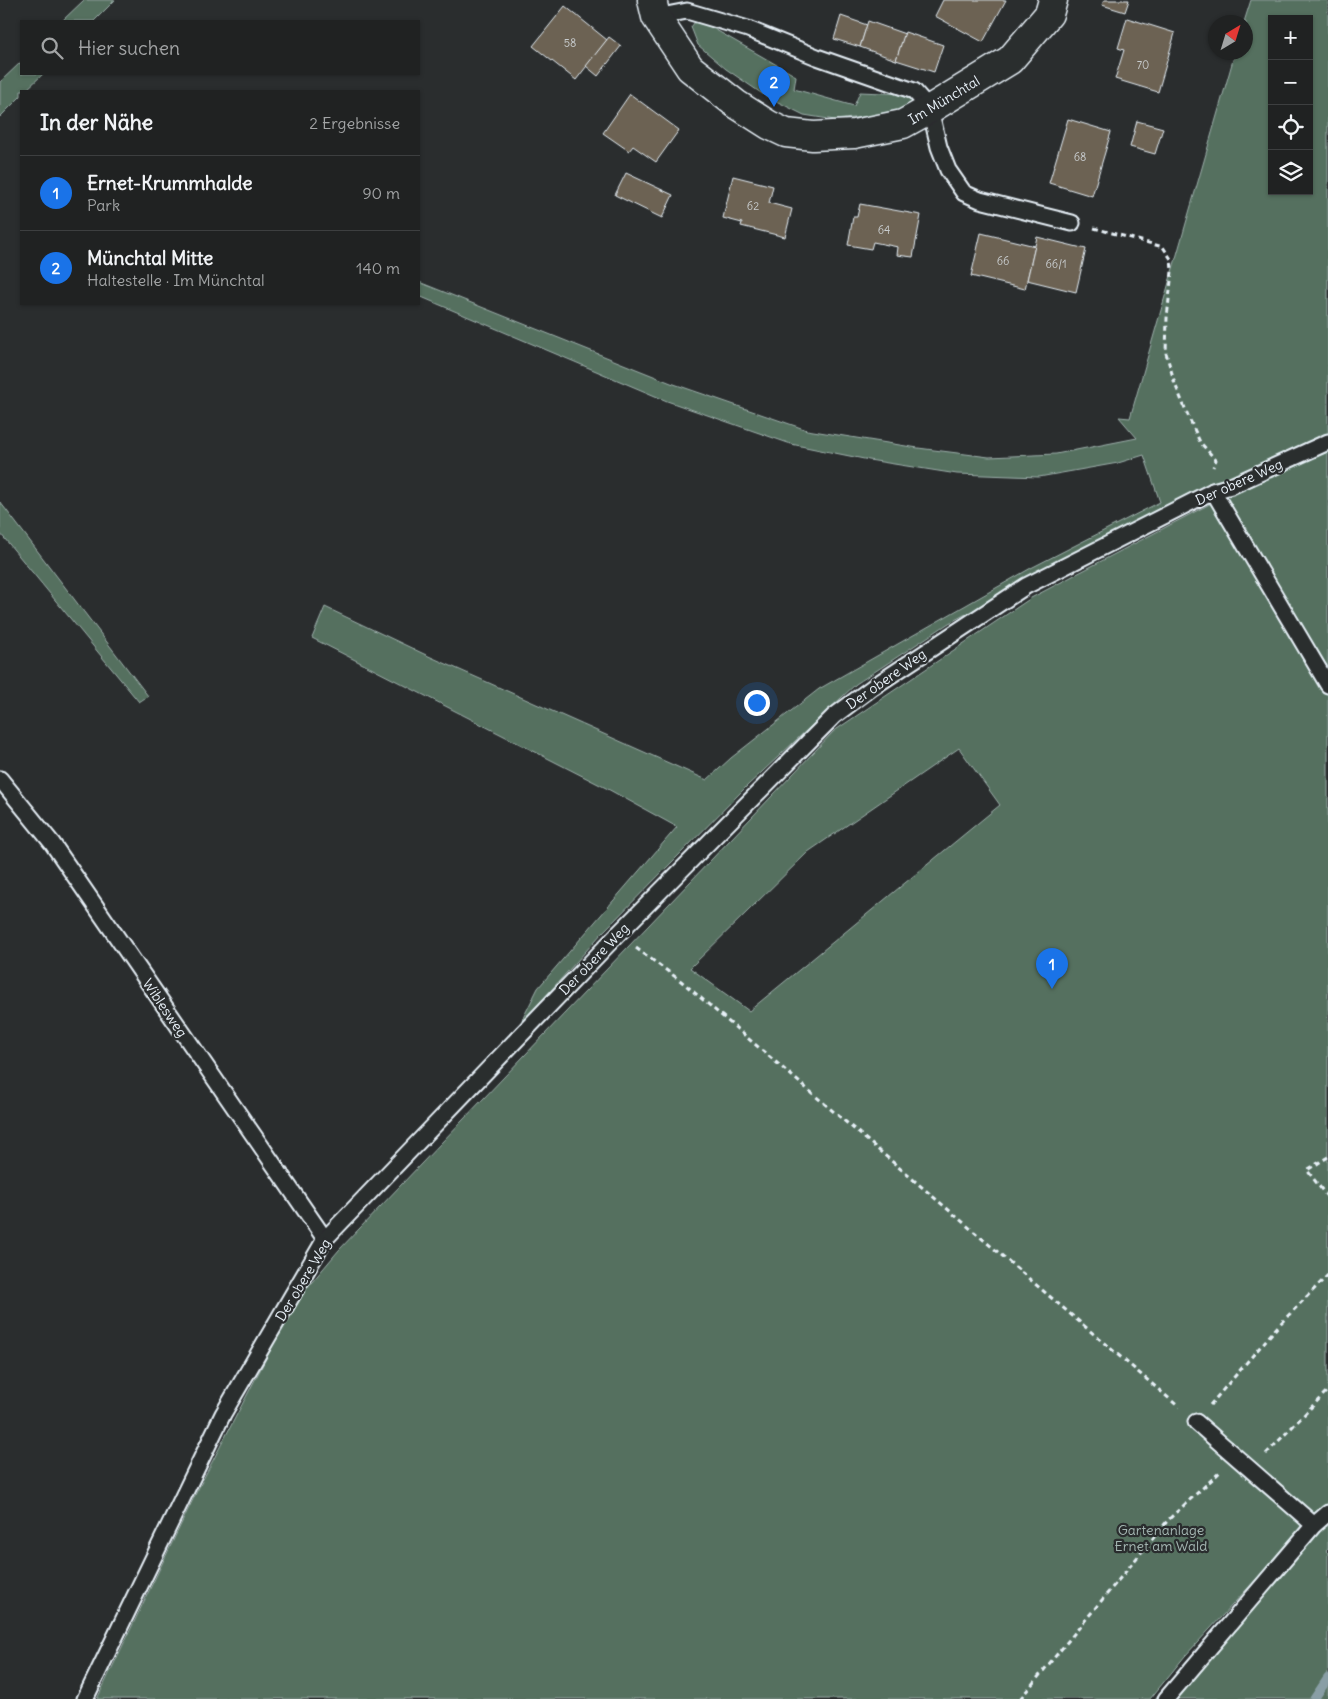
<!DOCTYPE html>
<html lang="de">
<meta charset="utf-8">
<style>
body{margin:0;font-family:Delius,sans-serif;background:#2d2f2f;color:#f1f3f6}
.controls{position:absolute;right:15px;top:15px;display:grid;overflow:hidden;border-radius:0px;box-shadow:0 1px 4px #0004}
.controls button{width:45px;height:45px;display:grid;place-items:center;padding:0;border:0;border-bottom:1px solid #3d3f40;background:#202222;color:#f1f3f6;font:25px sans-serif}
.compass{position:absolute;left:1208px;top:15px;width:45px;height:45px;border-radius:50%;background:#202222;box-shadow:0 1px 4px #0004;rotate:38deg}
.you{position:absolute;left:756px;top:702px;width:18px;height:18px;margin:-12px;border:4px solid #fff;border-radius:50%;background:#1a73e8;box-shadow:0 0 0 8px #1a73e833}
.badge{display:grid;place-items:center;width:32px;height:32px;border-radius:50%;background:#1a73e8;color:#fff;font-size:16px;font-weight:700}
.pin{position:absolute;translate:-50% -41px;filter:drop-shadow(0 1px 2px #0008)}
.pin::after{content:'';position:absolute;top:26px;width:18px;height:15px;background:inherit;clip-path:polygon(0 0,100% 0,50% 100%)}
.list{margin:0;padding:0;list-style:none}
h2{display:flex;justify-content:space-between;align-items:center;height:65px;margin:0;padding:0 20px;font-size:21px}
h2 small{font-size:16px;font-weight:400;color:#a2a4a5}
.list li{display:grid;grid-template-columns:32px 1fr auto;gap:15px;align-items:center;box-sizing:border-box;height:75px;padding:0 20px;border-top:1px solid #3d3f40}
.list b{display:block;font-size:19px;white-space:nowrap}
.list p{margin:0;font-size:16px;white-space:nowrap;color:#a2a4a5}
.list em{font-size:16px;font-style:normal;color:#a2a4a5}
.icon{flex:none;width:28px;height:28px;fill:none;stroke:currentColor;stroke-width:2;stroke-linecap:round;stroke-linejoin:round}
.map{position:relative;flex:none;width:1328px;height:1699px;overflow:hidden}
.search{position:absolute;background:#202222;box-shadow:0 1px 4px #0004;left:20px;top:20px;width:400px;height:55px;display:flex;align-items:center;gap:12px;box-sizing:border-box;padding:0 18px;border-radius:0px;color:#a2a4a5;font-size:19px}
.panel{position:absolute;background:#202222;box-shadow:0 1px 4px #0004;left:20px;top:90px;width:400px;height:215px;border-radius:0px}
.map>svg:first-child{display:block}
.green{fill:#54705f;stroke:#9eb0ac;fill-rule:evenodd}
.lines{fill:none;stroke-linecap:round;stroke-linejoin:round}
.stream{stroke:#899ea5;stroke-width:9}
.building{fill:#6c6253;stroke:#e8f1f8}
.service-casing{stroke:#e8f1f8;stroke-width:19}
.minor-casing{stroke:#e8f1f8;stroke-width:31}
.path{stroke:#e8f1f8;stroke-width:3;stroke-dasharray:5 4;stroke-linecap:butt}
.service{stroke:#2a2d2e;stroke-width:15}
.minor{stroke:#2a2d2e;stroke-width:28}
.labels{text-anchor:middle;dominant-baseline:central;stroke-width:4.5;stroke-linejoin:round;paint-order:stroke}
.number-label{font-size:11px;fill:#c9cdcf}
.street-label{font-size:14px;fill:#e8f1f8;stroke:#2a2d2e}
.park-label{font-size:14px;fill:#a5b7b3;stroke:#2a2d2e}
</style>
<div class="map">
<svg width="1328" height="1699" viewBox="0 0 1328 1699">
<rect width="100%" height="100%" fill="#2a2d2e"/>
<filter id="ink" filterUnits="userSpaceOnUse"><feTurbulence type="fractalNoise" baseFrequency=".02" numOctaves="2"/><feDisplacementMap in="SourceGraphic" scale="10" xChannelSelector="R" yChannelSelector="G"/><feConvolveMatrix kernelMatrix="1 2 1 2 8 2 1 2 1" color-interpolation-filters="sRGB"/></filter>
<g filter="url(#ink)">
<g class="green">
<path d="M84,0H115L94,21H62Z"/>
<path d="M1251,0H1328V1549L1326,1551L1328,1553V1699H1155L1284,1549L1185,1656L1150,1699H97L197,1491L296,1301L339,1250L834,731L1031,598L1225,496L1218,483L1162,510L949,623L856,684L747,786L602,933L519,1026L538,988L677,827L606,788L312,638L325,607L424,654L707,780L731,758L819,689L1031,568L1160,502L1144,455L1118,463L1039,477L957,474L869,460L791,444L667,401L419,296V282L671,383L807,430L918,448L989,457L1056,454L1137,438L1119,417L1130,418L1235,53L1246,52V22H1244ZM1272,19H1309V191H1272ZM959,748L1000,805L749,1011L690,968L808,852Z"/>
<path d="M695,22H702L796,76L794,89L854,106L860,92L906,94L915,100V111L835,120L804,115L764,95L726,69L698,45L691,27Z"/>
<path d="M21,62V74H43L25,91H21V96L0,117V82Z"/>
<path d="M0,502L7,511L148,696L139,702L0,533Z"/>
</g>
<g class="lines">
<path class="stream" d="M1314,1699L1328,1678"/>
</g>
<g class="building">
<path d="M943,0H1006L983,42L935,16Z"/>
<path d="M1104,0H1129L1125,12L1102,5Z"/>
<path d="M565,6L607,40L576,80L533,46Z"/>
<path d="M841,16L867,25L860,47L834,39Z"/>
<path d="M1127,18L1175,33L1158,92L1115,79L1124,50L1118,48Z"/>
<path d="M868,21L905,34L896,60L860,47Z"/>
<path d="M905,32L943,45L934,72L896,60Z"/>
<path d="M609,37L621,46L598,76L586,66Z"/>
<path d="M630,94L679,130L656,162L633,146L629,151L603,133Z"/>
<path d="M1068,119L1111,132L1092,196L1049,183Z"/>
<path d="M1137,121L1163,128L1155,154L1130,147Z"/>
<path d="M626,173L673,195L662,218L615,195Z"/>
<path d="M733,176L773,186L769,203L792,209L785,237L741,226L742,223L723,218Z"/>
<path d="M860,204L921,215L913,257L897,255L898,247L873,242L871,249L848,245L853,217H857Z"/>
<path d="M981,233L1035,246L1025,289L971,276Z"/>
<path d="M1037,237L1086,249L1076,292L1027,280Z"/>
</g>
<g class="lines">
<defs>
<g id="service">
<path d="M656,17L687,11L748,29L817,57L914,91L930,109L939,147L948,170L964,193L980,200L1072,223"/>
<path d="M1213,491L1328,685"/>
<path d="M0,779L52,843L325,1239"/>
<path d="M1196,1422L1314,1525"/>
<path d="M85,1699L223,1414L325,1239L618,934L834,716L873,687L1026,586L1213,491L1231,486L1328,442"/>
<path d="M1166,1699L1314,1525L1328,1513"/>
</g>
<path id="minor" d="M652,0L656,17L690,68L736,104L769,125L786,133L813,136L854,134L903,124L930,109L1010,60L1049,14L1053,0"/>
</defs>
<use href="#service" class="service-casing"/>
<use href="#minor" class="minor-casing"/>
<g class="path">
<path d="M1094,228L1163,247L1171,259L1172,271L1167,318L1166,353L1175,384L1189,418L1200,442L1216,460L1213,467"/>
<path d="M636,948L681,981L1179,1407"/>
<path d="M1328,1157L1307,1170L1328,1198"/>
<path d="M1210,1405L1279,1325L1328,1275"/>
<path d="M1266,1454L1328,1390"/>
<path d="M1020,1699L1169,1519L1220,1472"/>
</g>
<use href="#service" class="service"/>
<use href="#minor" class="minor"/>
</g>
</g>
<g class="labels">
<g class="number-label">
<text x="570" y="43">58</text>
<text x="1143" y="65">70</text>
<text x="1080" y="157">68</text>
<text x="753" y="206">62</text>
<text x="884" y="230">64</text>
<text x="1003" y="261">66</text>
<text x="1056" y="264">66/1</text>
</g>
<g class="street-label">
<text transform="translate(944 100) rotate(-31)">Im Münchtal</text>
<text transform="translate(1239 482) rotate(-24)">Der obere Weg</text>
<text transform="translate(886 679) rotate(-35)">Der obere Weg</text>
<text transform="translate(594 959) rotate(-46)">Der obere Weg</text>
<text transform="translate(165 1008) rotate(56)">Wiblesweg</text>
<text transform="translate(303 1280) rotate(-59)">Der obere Weg</text>
</g>
<g class="park-label">
<text x="1161" y="1530">Gartenanlage<tspan x="1161" dy="16">Ernet am Wald</tspan></text>
</g>
</g>
</svg>
<div class="controls">
<button>+</button>
<button>−</button>
<button><svg class="icon" aria-label="locate" viewBox="0 0 24 24"><circle cx="12" cy="12" r="6"/><path d="M12 2v4M12 18v4M2 12h4M18 12h4"/></svg></button>
<button><svg class="icon" aria-label="layers" viewBox="0 0 24 24"><path d="M12 4l9 5-9 5-9-5zM3 14l9 5 9-5"/></svg></button>
</div>
<svg class="compass" viewBox="-18 -18 36 36"><path d="M0-13l5 13h-10z" fill="#e53935"/><path d="M0 13l5-13h-10z" fill="#a2a4a5"/></svg>
<div class="you"></div>
<div class="pin badge" style="left:1052px;top:989px">1</div>
<div class="pin badge" style="left:774px;top:107px">2</div>
<div class="search"><svg class="icon" aria-label="search" viewBox="0 0 24 24"><circle cx="10" cy="10" r="6"/><path d="M15 15l6 6"/></svg>Hier suchen</div>
<section class="panel">
<h2>In der Nähe<small>2 Ergebnisse</small></h2>
<ul class="list">
<li><span class="badge">1</span><div><b>Ernet-Krummhalde</b><p>Park</p></div><em>90 m</em></li>
<li><span class="badge">2</span><div><b>Münchtal Mitte</b><p>Haltestelle · Im Münchtal</p></div><em>140 m</em></li>
</ul>
</section>
</div>
